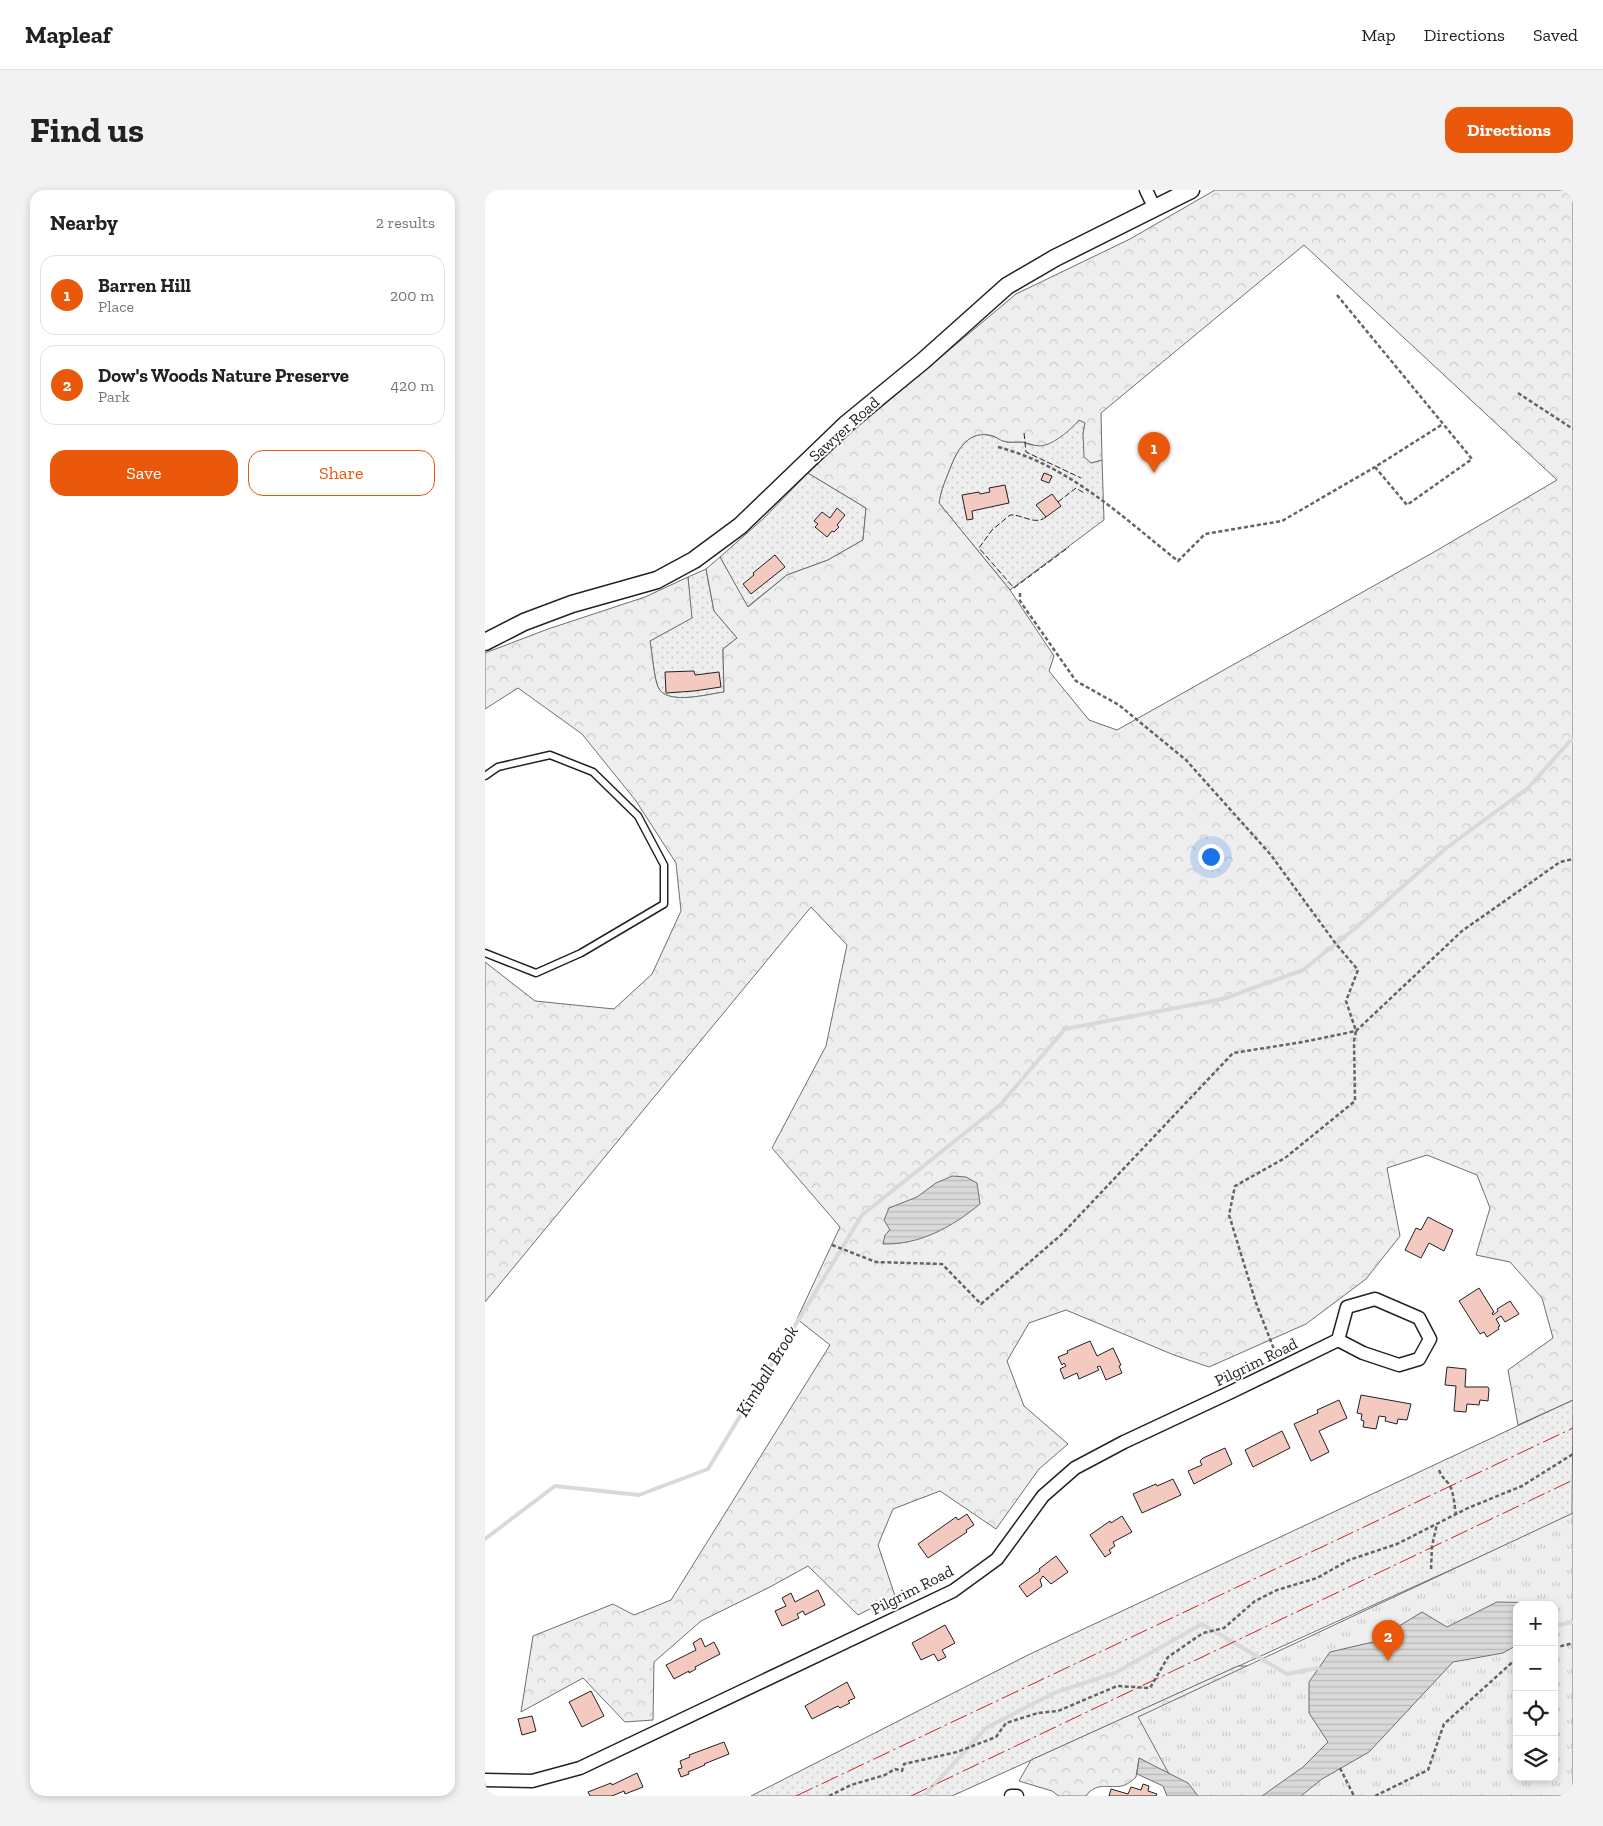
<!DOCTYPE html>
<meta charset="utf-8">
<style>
body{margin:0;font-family:"Zilla Slab",serif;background:#f2f2f2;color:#222}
.controls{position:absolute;right:15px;bottom:15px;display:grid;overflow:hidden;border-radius:10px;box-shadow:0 2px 8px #0003}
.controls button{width:45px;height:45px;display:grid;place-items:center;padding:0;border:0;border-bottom:1px solid #e0e0e0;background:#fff;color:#222;font:25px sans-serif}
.you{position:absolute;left:725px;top:666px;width:18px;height:18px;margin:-12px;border:4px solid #fff;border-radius:50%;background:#1a73e8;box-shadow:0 0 0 8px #1a73e833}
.badge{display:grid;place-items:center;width:32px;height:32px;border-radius:50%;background:#ea580c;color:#fff;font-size:16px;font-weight:700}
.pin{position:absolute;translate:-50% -41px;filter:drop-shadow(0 1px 2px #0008)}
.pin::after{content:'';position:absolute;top:26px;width:18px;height:15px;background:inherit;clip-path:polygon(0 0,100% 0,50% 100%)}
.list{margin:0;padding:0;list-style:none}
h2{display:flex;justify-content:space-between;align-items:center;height:65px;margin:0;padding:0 20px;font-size:21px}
h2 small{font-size:16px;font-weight:400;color:#767676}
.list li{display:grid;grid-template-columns:32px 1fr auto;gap:15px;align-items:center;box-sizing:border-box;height:80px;margin:0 10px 10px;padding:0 10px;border:1px solid #e0e0e0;border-radius:15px}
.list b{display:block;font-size:19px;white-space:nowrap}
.list p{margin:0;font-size:16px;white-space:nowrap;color:#767676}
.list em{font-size:16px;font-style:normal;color:#767676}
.actions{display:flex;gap:10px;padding:15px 20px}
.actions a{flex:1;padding:11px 0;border:1px solid #ea580c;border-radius:15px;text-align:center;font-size:18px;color:#ea580c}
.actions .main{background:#ea580c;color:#fff}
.icon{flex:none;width:28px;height:28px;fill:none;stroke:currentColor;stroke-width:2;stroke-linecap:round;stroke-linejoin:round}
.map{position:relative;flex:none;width:1088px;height:1606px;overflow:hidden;border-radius:15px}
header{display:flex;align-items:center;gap:30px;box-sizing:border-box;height:70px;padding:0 25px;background:#fff;border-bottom:1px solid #e0e0e0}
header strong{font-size:24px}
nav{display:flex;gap:28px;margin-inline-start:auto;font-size:18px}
.intro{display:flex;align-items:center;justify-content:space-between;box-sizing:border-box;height:120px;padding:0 30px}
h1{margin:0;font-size:35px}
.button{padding:12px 22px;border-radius:15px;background:#ea580c;color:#fff;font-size:18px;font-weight:700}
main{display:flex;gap:30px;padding:0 30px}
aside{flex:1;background:#fff;border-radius:15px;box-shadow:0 2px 8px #0003}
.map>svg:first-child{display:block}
.grass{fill:url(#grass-dots);stroke:#6f6f6f}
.forest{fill:url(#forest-crowns);stroke:#6f6f6f;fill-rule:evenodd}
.park{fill:url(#park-tufts);stroke:#6f6f6f;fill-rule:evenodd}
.water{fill:url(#water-rules);stroke:#6f6f6f}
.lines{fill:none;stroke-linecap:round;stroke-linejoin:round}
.stream{stroke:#d9d9d9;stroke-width:4}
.building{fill:#f3c9c0;stroke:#222}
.lane-casing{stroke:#222;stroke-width:9}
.street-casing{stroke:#222;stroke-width:15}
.secondary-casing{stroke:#222;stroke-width:19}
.path{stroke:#646464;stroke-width:2.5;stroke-dasharray:4 2.5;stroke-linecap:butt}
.lane{stroke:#fff;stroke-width:6}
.street{stroke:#fff;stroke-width:12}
.secondary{stroke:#fff;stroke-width:16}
.fence{stroke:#222;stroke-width:1;stroke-dasharray:6 2.5;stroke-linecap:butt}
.power{stroke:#c62828;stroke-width:1;stroke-dasharray:18 4 2.5 4;stroke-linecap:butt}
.labels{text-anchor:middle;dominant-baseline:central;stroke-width:4;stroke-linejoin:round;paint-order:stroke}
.street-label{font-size:16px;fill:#222;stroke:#fff}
.water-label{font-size:18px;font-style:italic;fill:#222;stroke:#fff}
</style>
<header>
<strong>Mapleaf</strong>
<nav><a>Map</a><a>Directions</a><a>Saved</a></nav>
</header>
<div class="intro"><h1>Find us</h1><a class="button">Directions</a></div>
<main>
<aside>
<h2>Nearby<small>2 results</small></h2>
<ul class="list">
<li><span class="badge">1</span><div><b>Barren Hill</b><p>Place</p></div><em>200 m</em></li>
<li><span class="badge">2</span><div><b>Dow's Woods Nature Preserve</b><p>Park</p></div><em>420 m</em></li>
</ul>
<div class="actions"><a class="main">Save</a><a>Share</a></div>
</aside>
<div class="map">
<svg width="1088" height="1606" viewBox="0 0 1088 1606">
<defs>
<pattern id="grass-dots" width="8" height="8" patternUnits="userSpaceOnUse" patternTransform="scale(1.25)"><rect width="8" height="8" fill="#eee"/><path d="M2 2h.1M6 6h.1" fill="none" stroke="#ccc" stroke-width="1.8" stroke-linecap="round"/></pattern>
<pattern id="forest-crowns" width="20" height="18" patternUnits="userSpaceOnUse" patternTransform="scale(1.25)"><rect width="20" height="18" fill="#eee"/><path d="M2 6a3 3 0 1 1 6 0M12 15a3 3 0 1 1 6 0" fill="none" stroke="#ccc"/></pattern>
<pattern id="park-tufts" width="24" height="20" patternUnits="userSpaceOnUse" patternTransform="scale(1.25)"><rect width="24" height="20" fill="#eee"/><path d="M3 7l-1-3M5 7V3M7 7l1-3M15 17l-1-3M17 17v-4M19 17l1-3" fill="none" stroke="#ccc"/></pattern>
<pattern id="water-rules" width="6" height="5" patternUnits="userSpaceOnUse" patternTransform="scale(1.25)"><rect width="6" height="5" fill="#d9d9d9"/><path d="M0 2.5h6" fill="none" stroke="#bababa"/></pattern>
</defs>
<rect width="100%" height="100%" fill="#fff"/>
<g class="grass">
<path d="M594,230L600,233L598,244L606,273L617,270L619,330L525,400L454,313C456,299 461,289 466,276C473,258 485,239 507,246C511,247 514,249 518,251C524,253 530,252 537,252C541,253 544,255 548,255C561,257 586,240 594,230Z"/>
<path d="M323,283L381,318L378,350L343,370L302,385L262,417L235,367L279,328Z"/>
<path d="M221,379L229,421L252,448L238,459L239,502C223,504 181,516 173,497C169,488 167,462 165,451L206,428L203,387Z"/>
<path d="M1088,1210L1087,1325L467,1606H266L543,1465Z"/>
</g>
<g class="forest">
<path d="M730,0H1088V1210L1033,1235L1023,1180L1068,1148L1057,1108L1025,1072L991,1065L1005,1018L992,985L942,965L902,978L915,1046L881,1089L821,1134L724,1177L689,1165L581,1120L544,1133L522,1171L539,1216L583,1254L554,1279L511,1339L455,1301L408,1319L393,1355L410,1406L373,1425L323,1376L283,1398L216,1431L169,1472L168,1530L140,1532L98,1488L36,1522L48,1446L128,1414L149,1425L186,1410L345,1155L312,1129L355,1037L287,958L341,856L362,755L326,717L0,1112V772L50,811L129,819L167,784L196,721L191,673L151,611L97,544L33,498L0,519V463L63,439L160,407L203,387L207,428L165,451C167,462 169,488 173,497C181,516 223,504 239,502L238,459L252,448L229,421L221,379L235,367L263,417L302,385L343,370L378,350L381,318L323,283L369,240L531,104L645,49ZM819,55L1072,290L949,362L632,540L604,530L564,481L569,466L525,400L454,313C456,299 461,289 466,276C473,258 485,239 508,246C511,247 515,250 518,251C525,253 531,252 537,252C545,253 552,258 560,255C570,253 588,238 594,230L600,233L598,244L599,267L606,273L617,270L616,223Z"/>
<path d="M753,1476H776L718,1606L654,1568L651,1587C648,1590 644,1593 640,1595C627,1600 612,1590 601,1606H574L567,1601L534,1591L546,1570Z"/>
</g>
<path class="park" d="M1088,1323V1606H696L653,1527ZM1032,1415H1069V1587H1032Z"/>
<g class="water">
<path d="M467,986L481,987L492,993L495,1014C467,1037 435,1055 398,1054L400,1045L405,1040L399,1030L404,1018L432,1007L451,993Z"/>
<path d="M1012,1412L1064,1413L1063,1415H1032V1455L1018,1463L968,1472L884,1562L837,1589L816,1606H777L818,1577L843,1552L824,1523V1492L845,1462L888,1452L937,1422L962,1437Z"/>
<path d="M654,1568L703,1593L713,1606H682L678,1596L652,1584Z"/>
</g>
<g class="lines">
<g class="stream">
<path d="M0,1349L70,1296L154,1305L223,1279L377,1025L515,915L580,839L738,809L818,780L873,736L960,659L1043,598L1085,551H1088"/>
<path d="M1069,1436L1088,1432"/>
<path d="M439,1606L501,1538L569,1503L630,1483L717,1434L802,1484L833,1478"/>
</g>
</g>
<g class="building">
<path d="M559,283L567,286L564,293L556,290Z"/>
<path d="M520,295L524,313L487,321L488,329L482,330L477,305L494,302L495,304L505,302L504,298Z"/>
<path d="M567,304L576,316L561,327L551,315Z"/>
<path d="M352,318L360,325L352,335L354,337L349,342L347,341L342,347L330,337L333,334L329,331L337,322L345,328Z"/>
<path d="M290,365L300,377L266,404L258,394L269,385L268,383Z"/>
<path d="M209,481L210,485L234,482L236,497L209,501L181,503L180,482Z"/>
<path d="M943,1027L968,1040L959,1061L944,1053L936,1068L920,1060L931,1038L936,1040Z"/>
<path d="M994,1098L1009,1122L1007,1123L1008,1125L1013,1121L1012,1119L1025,1111L1034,1124L1020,1132L1016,1126L1011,1129L1015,1136L1013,1137L1014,1139L1002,1147L999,1142L995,1144L974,1111Z"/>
<path d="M605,1151L612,1166L628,1158L636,1175L634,1176L637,1183L621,1190L615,1176L612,1177L614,1180L594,1189L592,1183L579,1189L575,1179L581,1176L579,1173L577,1175L573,1167L583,1163L582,1161Z"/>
<path d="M962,1177L981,1179L980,1197H1003L1004,1199L1003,1211L995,1210L994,1215L982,1214L981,1222L969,1221L971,1196L960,1195Z"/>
<path d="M876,1205L926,1214L922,1230L913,1229L912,1234L900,1231L901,1227L894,1226L891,1239L878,1237L879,1231L876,1230L877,1224L872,1223Z"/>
<path d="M854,1210L862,1228L834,1241L844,1262L826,1271L809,1234L833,1223L832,1220Z"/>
<path d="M797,1241L805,1258L768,1277L760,1260Z"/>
<path d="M740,1258L747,1274L709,1294L703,1281L717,1275L715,1271L718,1268Z"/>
<path d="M688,1289L696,1305L657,1323L648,1304L671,1294L672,1296Z"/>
<path d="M482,1324L489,1335L481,1340L482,1342L443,1368L433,1354L471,1327L473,1330Z"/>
<path d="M637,1326L647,1342L628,1352L630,1356L624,1360L626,1363L620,1367L605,1345L625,1331L626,1333Z"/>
<path d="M571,1366L583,1382L566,1394L558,1386L555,1390L557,1396L542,1407L534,1396L555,1381L554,1379Z"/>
<path d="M333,1400L340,1415L320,1425L318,1421L312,1424L314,1428L297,1436L290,1421L301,1416L297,1408L306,1403L310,1412Z"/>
<path d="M460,1435L470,1453L457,1460L461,1467L453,1471L449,1464L436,1470L427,1453Z"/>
<path d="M216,1448L220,1457L229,1452L235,1464L210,1477L211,1479L204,1483V1481L189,1489L181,1475L211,1460L208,1453Z"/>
<path d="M362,1492L370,1508L363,1511L365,1513L355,1518L353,1516L327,1529L320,1516Z"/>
<path d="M106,1501L119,1526L97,1537L84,1512Z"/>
<path d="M47,1526L51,1541L37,1545L33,1529Z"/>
<path d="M239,1552L244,1564L219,1574L220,1575L203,1582L204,1584L196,1587L193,1579L197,1578L195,1571L205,1567L204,1565Z"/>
<path d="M152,1583L158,1597L140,1604L139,1601L127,1606H105L103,1602L126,1593L127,1595Z"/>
<path d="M658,1594L664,1596L663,1601L672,1604L671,1606H624L626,1599L643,1604L646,1597L656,1600Z"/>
</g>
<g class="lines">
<defs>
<path id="lane" d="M0,586L13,577L65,565L108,582L153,626L179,675V714L96,763L51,783L0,763"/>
<g id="street">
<path d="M661,0L670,19"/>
<path d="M0,1590L47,1591L95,1578L468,1401L512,1369L558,1306L590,1278L639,1252L746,1202L853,1150L862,1117L890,1109L934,1128L945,1149L934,1169L914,1175L878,1163L853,1150"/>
<path d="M526,1606H532"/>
</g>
<path id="secondary" d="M0,452L39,432L87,414L172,390L209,370L255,336L361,234L438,171L522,96L570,68L706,0"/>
</defs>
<use href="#lane" class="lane-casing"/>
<use href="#street" class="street-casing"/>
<use href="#secondary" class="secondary-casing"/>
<g class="path">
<path d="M852,105L987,269L922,315L890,277L958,234"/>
<path d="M1033,203L1088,239"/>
<path d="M513,257C585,276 636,326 693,371L720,344L797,331L890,277"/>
<path d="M535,403V411L591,491L634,515L701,570L786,665L851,754L873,780L861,811L871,841L869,851L870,911L800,968L750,996L744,1025L771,1113L792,1167"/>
<path d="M347,1055L391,1072L457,1074L496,1114L576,1045L748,863L818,852L871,841L977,741L1075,672L1088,669"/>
<path d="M954,1280C957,1287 958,1287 963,1293C969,1300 969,1315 971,1324"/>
<path d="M946,1379L947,1356L952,1334"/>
<path d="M1069,1458L1088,1453"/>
<path d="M855,1578L869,1606"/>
<path d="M344,1606L366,1595L400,1585L410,1579L417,1581L419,1574L472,1562L511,1547L521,1533L553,1523L573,1521L632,1496L665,1498L683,1467L718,1443L739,1438L770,1411L792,1400L832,1388L864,1370L912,1354L983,1318L1037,1296L1088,1264"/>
<path d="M890,1606L943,1580L959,1534L1032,1468"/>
</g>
<use href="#lane" class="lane"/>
<use href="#street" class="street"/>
<use href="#secondary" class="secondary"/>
<g class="fence">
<path d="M539,243L541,262L596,288"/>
<path d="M573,312L591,298L599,303"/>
<path d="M561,327C550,336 537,324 525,325L507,340L494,358L529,398L584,357"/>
</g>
<g class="power">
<path d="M311,1606L1088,1238"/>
<path d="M426,1606L1088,1290"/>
</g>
</g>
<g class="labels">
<g class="street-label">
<text transform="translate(359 239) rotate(-42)">Sawyer Road</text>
<text transform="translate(771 1172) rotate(-26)">Pilgrim Road</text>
<text transform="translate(427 1400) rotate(-27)">Pilgrim Road</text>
</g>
<g class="water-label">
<text transform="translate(282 1181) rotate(-59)">Kimball Brook</text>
</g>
</g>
</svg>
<div class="controls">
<button>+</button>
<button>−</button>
<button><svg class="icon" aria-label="locate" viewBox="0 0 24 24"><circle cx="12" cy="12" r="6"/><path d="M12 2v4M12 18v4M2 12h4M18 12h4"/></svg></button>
<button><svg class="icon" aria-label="layers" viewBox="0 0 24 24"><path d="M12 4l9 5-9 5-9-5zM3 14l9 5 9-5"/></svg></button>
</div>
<div class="you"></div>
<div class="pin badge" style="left:669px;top:283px">1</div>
<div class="pin badge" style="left:903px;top:1471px">2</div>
</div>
</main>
